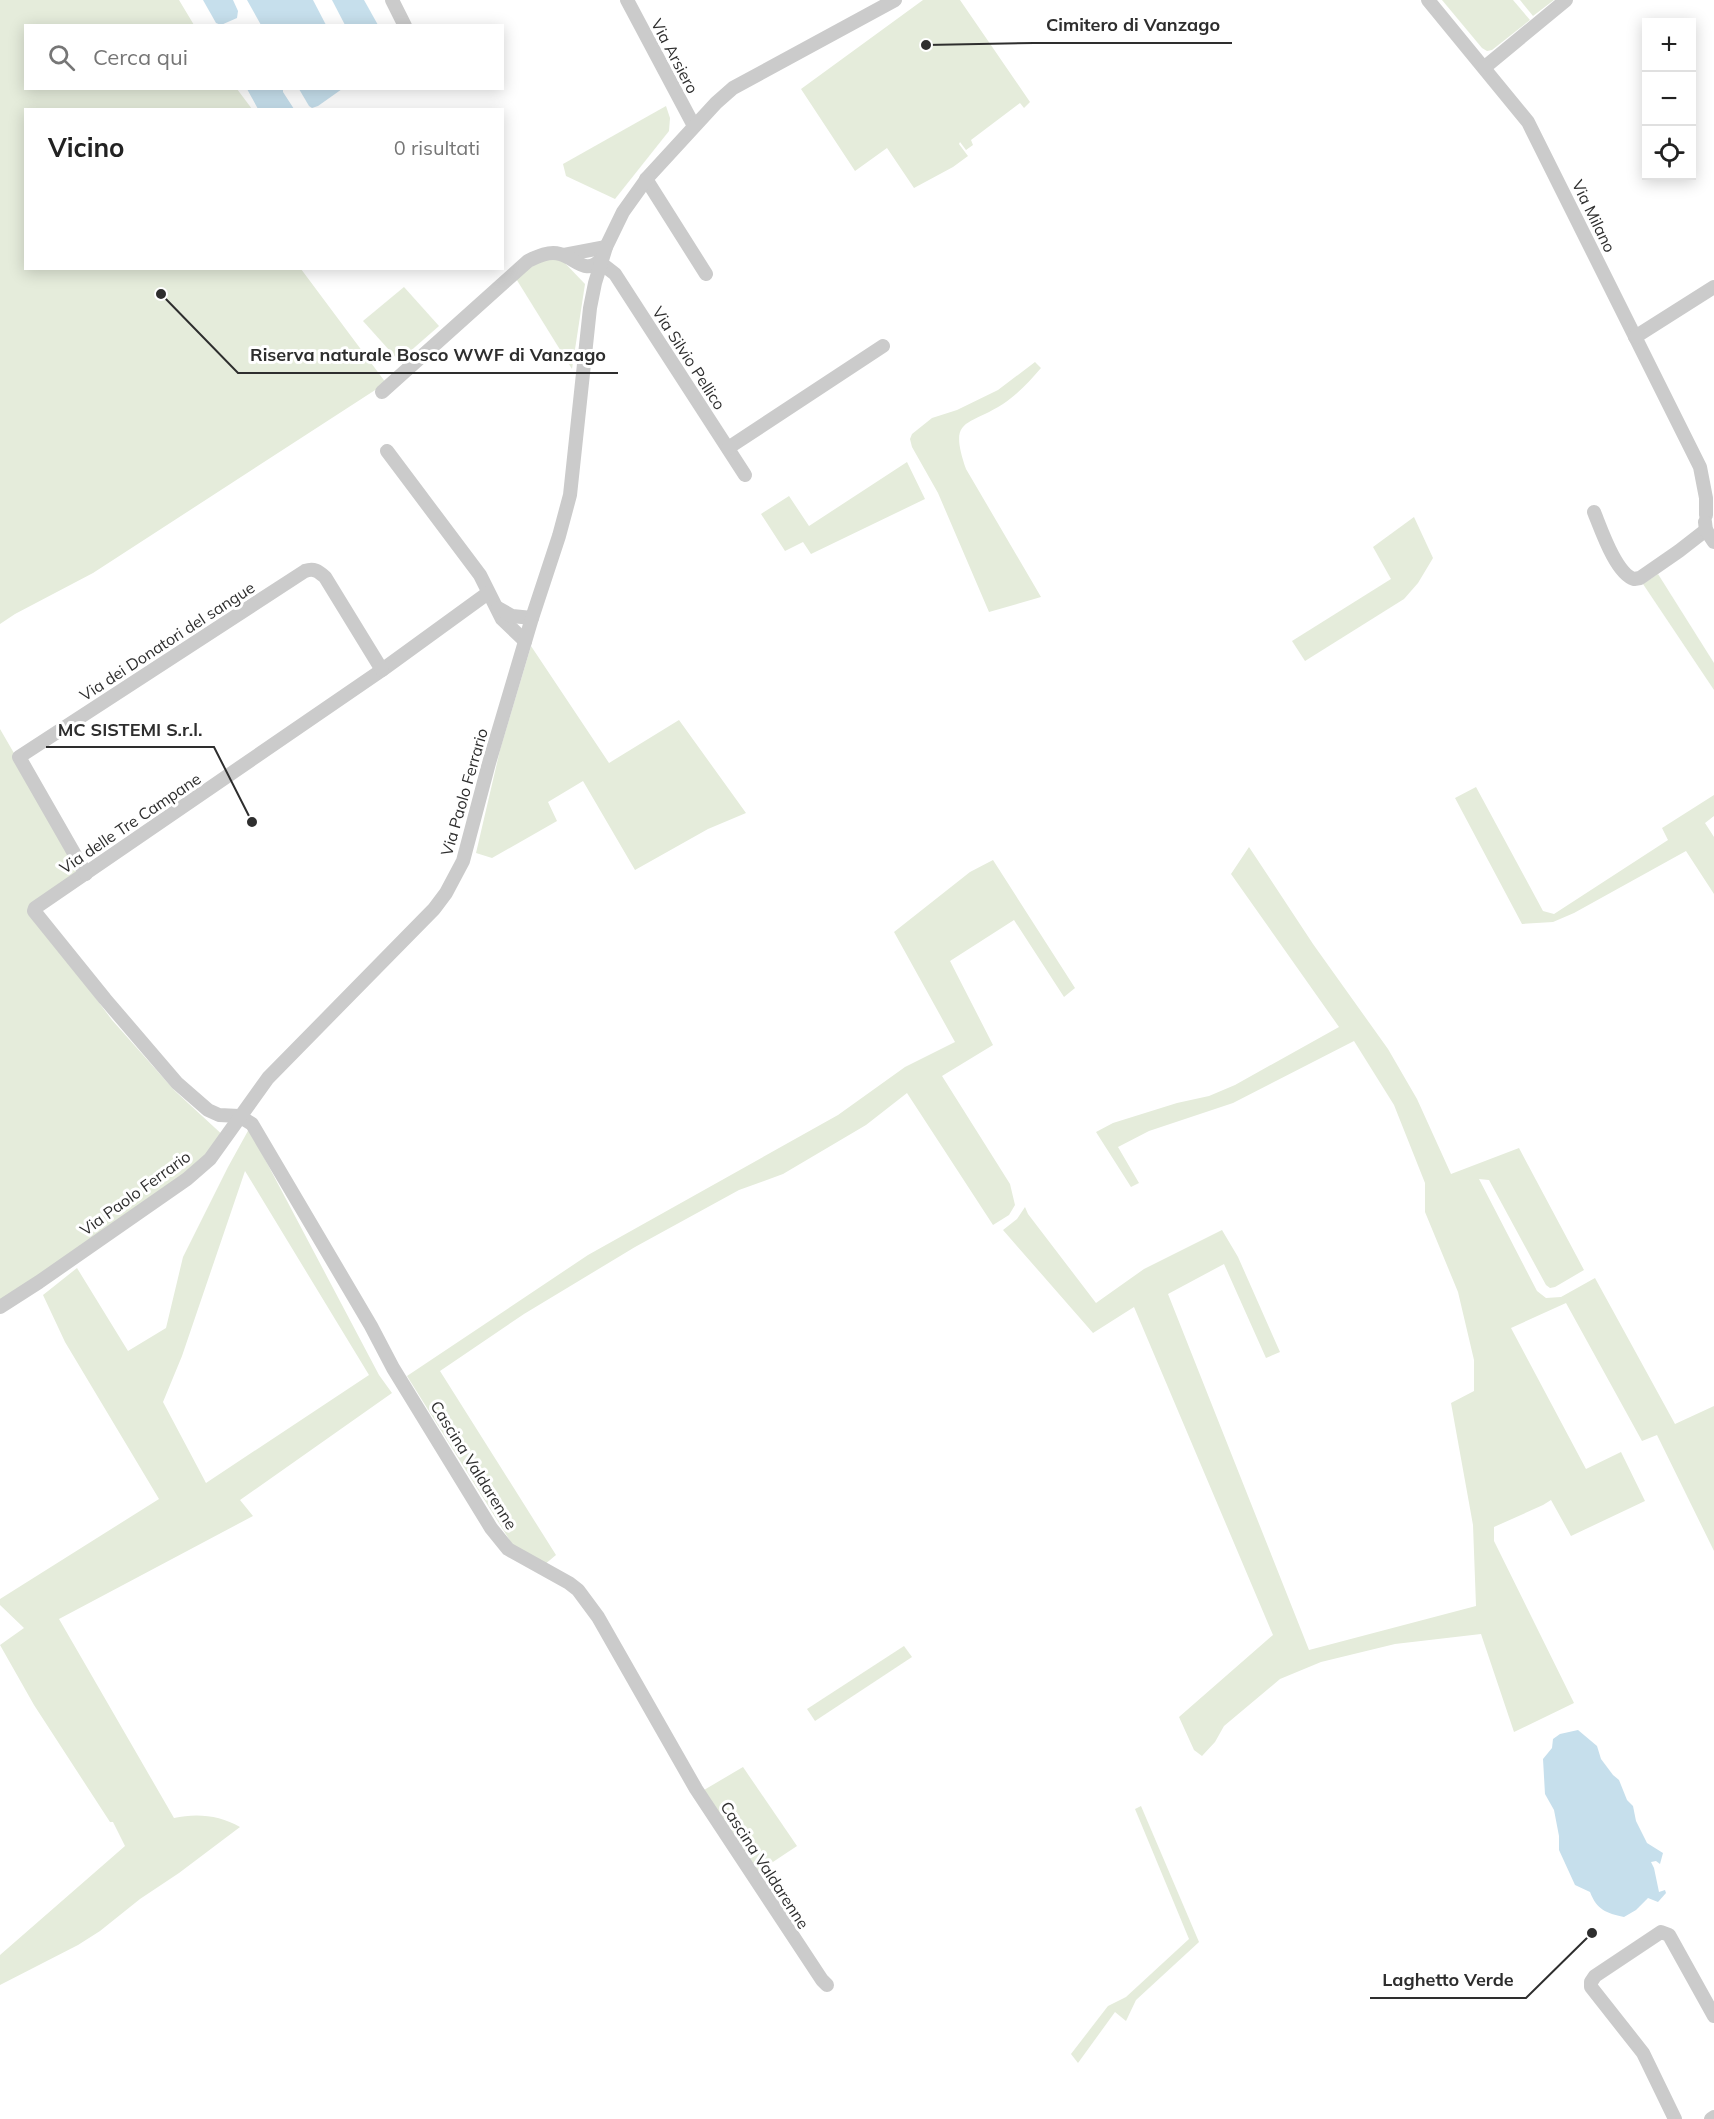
<!DOCTYPE html>
<html lang="it">
<meta charset="utf-8">
<style>
body{margin:0;font-family:Mulish,sans-serif;background:#f6f6f6;color:#222}
.controls{position:absolute;right:18px;top:18px;display:grid;overflow:hidden;border-radius:0px;box-shadow:0 3px 15px #0003}
.controls button{width:54px;height:54px;display:grid;place-items:center;padding:0;border:0;border-bottom:2px solid #e0e0e0;background:#fff;color:#222;font:30px sans-serif}
.list{margin:0;padding:0;list-style:none}
h2{display:flex;justify-content:space-between;align-items:center;height:78px;margin:0;padding:0 24px;font-size:26px}
h2 small{font-size:20px;font-weight:400;color:#767676}
.icon{flex:none;width:33px;height:33px;fill:none;stroke:currentColor;stroke-width:2;stroke-linecap:round;stroke-linejoin:round}
.map{position:relative;flex:none;width:1714px;height:2119px;overflow:hidden}
.search{position:absolute;background:#fff;box-shadow:0 3px 15px #0003;left:24px;top:24px;width:480px;height:66px;display:flex;align-items:center;gap:15px;box-sizing:border-box;padding:0 21px;border-radius:0px;color:#767676;font-size:22px}
.panel{position:absolute;background:#fff;box-shadow:0 3px 15px #0003;left:24px;top:108px;width:480px;height:162px;border-radius:0px}
.map>svg:first-child{display:block}
.green{fill:#e5ecdb;fill-rule:evenodd}
.water{fill:#c6dfec}
.lines{fill:none;stroke-linecap:round;stroke-linejoin:round}
.minor{stroke:#cbcbcb;stroke-width:14}
.labels{text-anchor:middle;dominant-baseline:central;stroke-width:6;stroke-linejoin:round;paint-order:stroke}
.street-label{font-size:16px;fill:#2e2e2e;stroke:#fff}
.leader{fill:none;stroke:#2e2e2e;stroke-width:2}
.callout-dot{fill:#2e2e2e;stroke:#fff;stroke-width:2}
.callout-label{font-size:18px;text-anchor:middle;font-weight:bold;fill:#2e2e2e;stroke:#fff;stroke-width:6;stroke-linejoin:round;paint-order:stroke}
</style>
<div class="map">
<svg width="1714" height="2119" viewBox="0 0 1714 2119">
<rect width="100%" height="100%" fill="#fff"/>
<g class="green">
<path d="M0,0H179L194,25L26,26V88L237,89L252,109L26,110V268L301,269L386,383L93,573L15,614L0,624Z"/>
<path d="M923,0H960L1030,102L1024,108L1020,103L971,140L973,145L966,150L960,142L959,144L968,156L953,167L914,188L887,148L855,171L801,89Z"/>
<path d="M1442,0H1513L1530,20L1492,50L1487,51L1482,48Z"/>
<path d="M1520,0H1554L1533,16Z"/>
<path d="M666,106L670,118L669,131L615,199L566,176L563,164Z"/>
<path d="M544,259H561L585,284L572,369L515,277Z"/>
<path d="M404,287L439,326L399,361L363,321Z"/>
<path d="M1035,362L1041,368C1029,382 1018,394 1003,404C967,427 948,417 966,469L1041,597L989,612L938,493L912,447L910,439L912,434L932,418L957,410L998,390Z"/>
<path d="M907,462L925,499L811,554L803,542L785,551L761,514L789,496L809,526Z"/>
<path d="M1414,517L1433,558L1418,583L1404,599L1305,661L1292,641L1391,579L1373,547Z"/>
<path d="M1658,574L1714,663V690L1643,584Z"/>
<path d="M531,646L609,763L679,720L746,813L708,829L635,870L583,781L548,802L557,821L492,858L476,853L500,750Z"/>
<path d="M0,729L84,874L29,909L112,1020L175,1091L227,1139L211,1159L0,1306Z"/>
<path d="M1476,787L1543,911L1554,914L1668,840L1662,828L1714,795V816L1705,823L1714,837V894L1686,851L1574,913L1553,922L1522,924L1455,798Z"/>
<path d="M1249,847L1313,944L1388,1049L1417,1099L1451,1174L1519,1148L1584,1270L1555,1287L1550,1288L1546,1285L1489,1180L1479,1179L1537,1291L1546,1298L1561,1297L1595,1278L1675,1424L1714,1406V1551L1657,1435L1642,1441L1566,1303L1511,1328L1586,1469L1621,1452L1645,1501L1571,1536L1551,1500L1543,1505L1494,1527V1541L1574,1703L1514,1732L1481,1634L1395,1644L1321,1662L1280,1679L1224,1726L1215,1742L1202,1756L1194,1750L1179,1717L1273,1635L1134,1307L1093,1333L1003,1230L1017,1219L1025,1207L1028,1214L1096,1303L1144,1269L1222,1230L1238,1257L1280,1352L1266,1358L1224,1264L1168,1294L1309,1650L1476,1606L1473,1525L1451,1403L1474,1391V1360L1458,1292L1425,1212V1183L1394,1105L1354,1041L1233,1103L1149,1131L1118,1147L1139,1183L1131,1187L1096,1132L1113,1123L1177,1103L1209,1096L1235,1085L1339,1027L1231,874Z"/>
<path d="M993,860L1075,988L1064,997L1014,920L950,961L993,1045L942,1076L1010,1184L1015,1205L1009,1215L993,1225L907,1093L866,1125L783,1174L739,1190L635,1247L524,1314L440,1371L556,1555L544,1565L512,1544L407,1376L588,1255L838,1115L905,1067L955,1042L894,932L970,872Z"/>
<path d="M249,1129L379,1375L392,1393L240,1500L253,1516L59,1619L174,1818C196,1813 220,1815 240,1827L179,1873L140,1899L100,1931L78,1945L0,1985V1955L125,1846L113,1822H110L34,1705L0,1645L24,1628L0,1605V1599L159,1499L65,1342L43,1295L77,1268L128,1351L166,1328L183,1257L228,1167ZM245,1171L369,1375L206,1483L163,1402L182,1356Z"/>
<path d="M904,1646L912,1657L815,1721L807,1709Z"/>
<path d="M743,1767L797,1846L758,1872L704,1790Z"/>
<path d="M1141,1806L1199,1942L1136,2000L1126,2021L1115,2012L1078,2063L1071,2054L1108,2006L1126,1997L1189,1939L1135,1809Z"/>
</g>
<g class="water">
<path d="M203,0H233L238,11L237,18L221,25L216,23Z"/>
<path d="M247,0H313L326,25H261Z"/>
<path d="M332,0H364L378,25H345Z"/>
<path d="M247,89H283V92L294,109H258Z"/>
<path d="M299,89V88L342,89L318,106L312,108L309,106Z"/>
<path d="M1578,1730L1597,1746L1601,1759L1613,1775L1619,1780L1627,1800L1633,1806L1636,1821L1647,1843L1663,1853L1660,1864L1656,1861L1651,1862L1654,1868L1659,1892L1665,1890L1666,1893L1658,1902L1648,1898L1636,1910L1624,1917C1606,1913 1597,1910 1590,1892L1575,1885L1559,1850V1836L1554,1810L1545,1794L1543,1759L1552,1748L1553,1739L1560,1734Z"/>
</g>
<g class="lines">
<g class="minor">
<path d="M392,0L405,26"/>
<path d="M627,0L694,126"/>
<path d="M1428,0L1528,122L1700,467L1706,498V515"/>
<path d="M1485,67L1566,0"/>
<path d="M646,179L706,274"/>
<path d="M564,255L606,247"/>
<path d="M599,266L606,267L615,274L745,475"/>
<path d="M1635,337L1714,287"/>
<path d="M382,392L528,261C538,256 549,251 560,254C576,258 586,277 602,258"/>
<path d="M728,448L883,346"/>
<path d="M387,451L480,575L502,619L525,641"/>
<path d="M1594,512C1601,529 1616,574 1634,579L1640,578L1679,551L1706,530"/>
<path d="M1705,522L1706,530L1714,542"/>
<path d="M488,593L382,670L35,908L34,911L105,999L177,1083L208,1110L219,1115L239,1116L252,1124L371,1326L393,1368L491,1528L508,1549L569,1583L578,1590L598,1617L696,1789L822,1980L827,1985"/>
<path d="M498,608L512,616L532,618"/>
<path d="M86,874L19,757L305,571C314,568 318,571 325,577L382,670"/>
<path d="M0,1307L39,1282L187,1179L210,1159L268,1078L434,909L446,893L463,861L489,763L532,618L559,536L570,495L590,308L595,283L606,247L623,212L648,177L716,103L733,88L895,0"/>
<path d="M1675,2119L1643,2053L1591,1987V1982L1595,1976L1661,1932L1669,1935L1714,2016"/>
<path d="M1711,2119L1714,2117"/>
</g>
</g>
<g class="labels">
<g class="street-label">
<text transform="translate(675 56) rotate(62)">Via Arsiero</text>
<text transform="translate(1594 216) rotate(64)">Via Milano</text>
<text transform="translate(689 358) rotate(57)">Via Silvio Pellico</text>
<text transform="translate(167 641) rotate(-33)">Via dei Donatori del sangue</text>
<text transform="translate(464 792) rotate(-74)">Via Paolo Ferrario</text>
<text transform="translate(130 823) rotate(-34)">Via delle Tre Campane</text>
<text transform="translate(135 1193) rotate(-36)">Via Paolo Ferrario</text>
<text transform="translate(474 1465) rotate(58)">Cascina Valdarenne</text>
<text transform="translate(765 1865) rotate(57)">Cascina Valdarenne</text>
</g>
</g>
<path class="leader" d="M926 45L1034 43H1232M161 294L238 373H618M252 822L214 747H46M1592 1933L1526 1998H1370"/>
<g class="callout-dot">
<circle cx="926" cy="45" r="6"/>
<circle cx="161" cy="294" r="6"/>
<circle cx="252" cy="822" r="6"/>
<circle cx="1592" cy="1933" r="6"/>
</g>
<g class="callout-label">
<text x="1133" y="31">Cimitero di Vanzago</text>
<text x="428" y="361">Riserva naturale Bosco WWF di Vanzago</text>
<text x="130" y="736">MC SISTEMI S.r.l.</text>
<text x="1448" y="1986">Laghetto Verde</text>
</g>
</svg>
<div class="controls">
<button>+</button>
<button>−</button>
<button><svg class="icon" aria-label="locate" viewBox="0 0 24 24"><circle cx="12" cy="12" r="6"/><path d="M12 2v4M12 18v4M2 12h4M18 12h4"/></svg></button>
</div>
<div class="search"><svg class="icon" aria-label="search" viewBox="0 0 24 24"><circle cx="10" cy="10" r="6"/><path d="M15 15l6 6"/></svg>Cerca qui</div>
<section class="panel">
<h2>Vicino<small>0 risultati</small></h2>
<ul class="list">
</ul>
</section>
</div>
